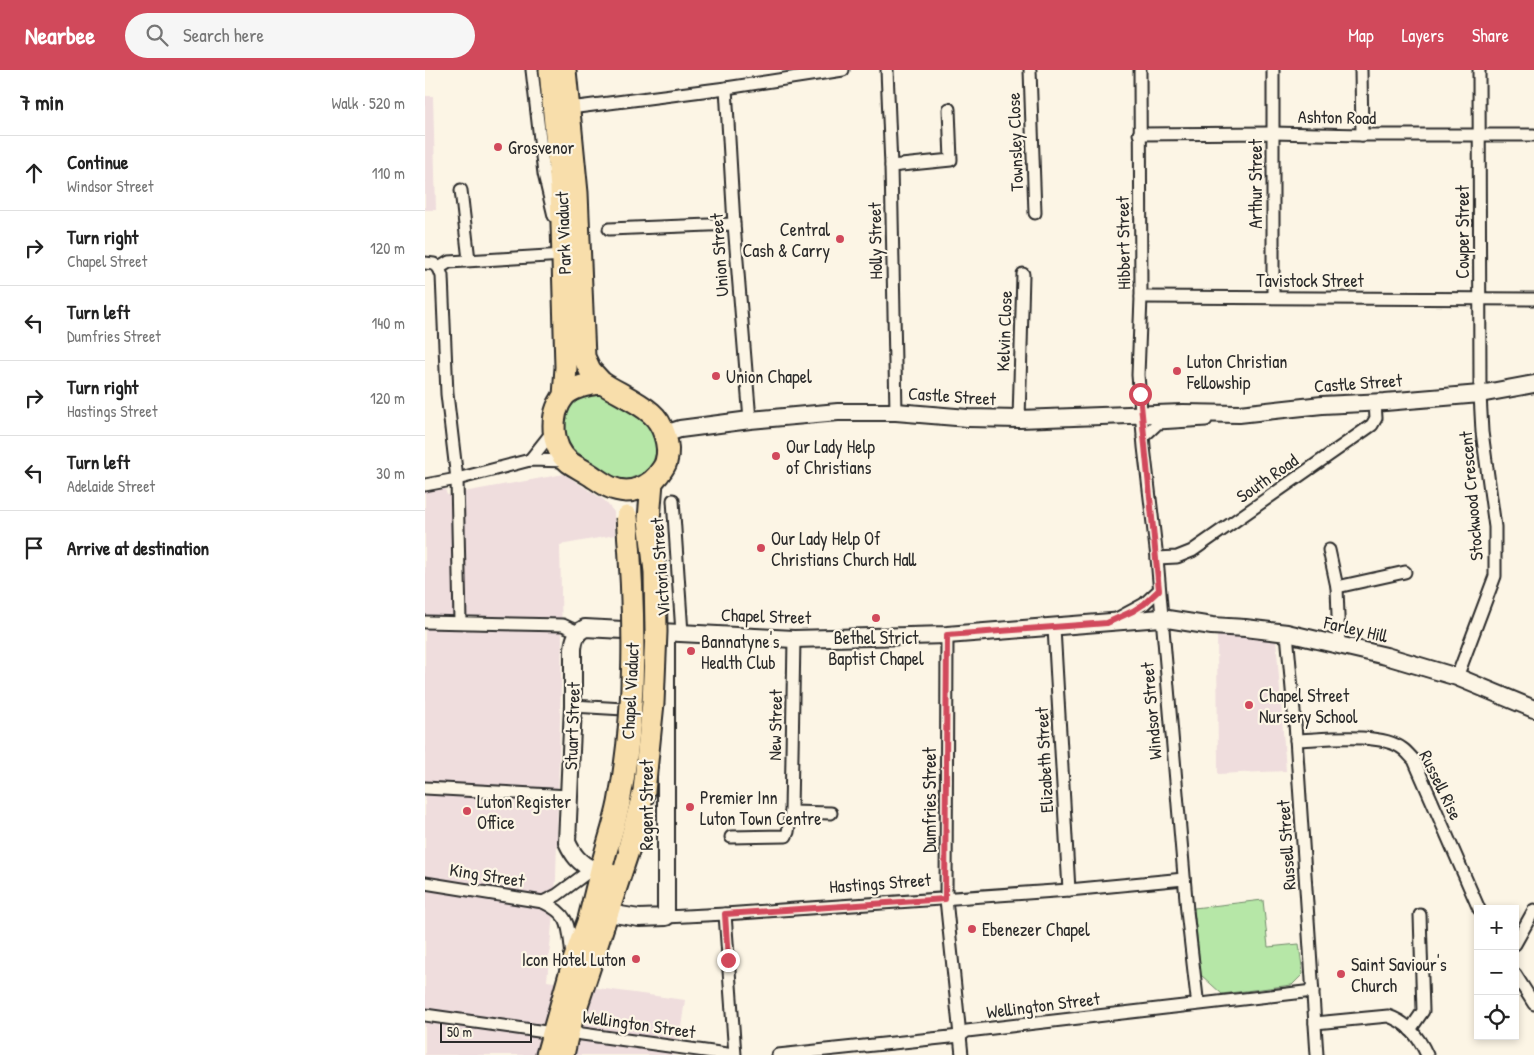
<!DOCTYPE html>
<meta charset="utf-8">
<style>
body{margin:0;font-family:"Patrick Hand",sans-serif;background:#f6f6f6;color:#222}
.controls{position:absolute;right:15px;bottom:15px;display:grid;overflow:hidden;border-radius:0px;box-shadow:0 2px 8px #0003}
.controls button{width:45px;height:45px;display:grid;place-items:center;padding:0;border:0;border-bottom:1px solid #e0e0e0;background:#fff;color:#222;font:25px sans-serif}
.scale{position:absolute;left:15px;bottom:12px;width:92px;box-sizing:border-box;padding-left:5px;border:2px solid #2b2b2b;border-top:0;font-size:14px;line-height:18px;white-space:nowrap;color:#2b2b2b;-webkit-text-stroke:4px #fcf5e5;paint-order:stroke}
.stop{position:absolute;width:15px;height:15px;margin:-11px;border:4px solid #d1495b;border-radius:50%;background:#fff}
.stop.end{background:#d1495b;border-color:#fff;box-shadow:0 1px 5px #0008}
.list{margin:0;padding:0;list-style:none}
h2{display:flex;justify-content:space-between;align-items:center;height:65px;margin:0;padding:0 20px;font-size:21px}
h2 small{font-size:16px;font-weight:400;color:#767676}
.list li{display:grid;grid-template-columns:32px 1fr auto;gap:15px;align-items:center;box-sizing:border-box;height:75px;padding:0 20px;border-top:1px solid #e0e0e0}
.list b{display:block;font-size:19px;white-space:nowrap}
.list p{margin:0;font-size:16px;white-space:nowrap;color:#767676}
.list em{font-size:16px;font-style:normal;color:#767676}
.icon{flex:none;width:28px;height:28px;fill:none;stroke:currentColor;stroke-width:2;stroke-linecap:round;stroke-linejoin:round}
.map{position:relative;flex:none;width:1109px;height:985px;overflow:hidden}
header{display:flex;align-items:center;gap:30px;box-sizing:border-box;height:70px;padding:0 25px;background:#d1495b;color:#fff}
header strong{font-size:24px}
nav{display:flex;gap:28px;margin-inline-start:auto;font-size:18px}
.search{width:350px;height:45px;background:#f6f6f6;display:flex;align-items:center;gap:12px;box-sizing:border-box;padding:0 18px;border-radius:28px;color:#767676;font-size:19px}
main{display:flex}
aside{flex:1;background:#fff}
.map>svg:first-child{display:block}
.built{fill:#efdddd}
.green{fill:#b6e7a7;stroke:#708969}
.lines{fill:none;stroke-linecap:round;stroke-linejoin:round}
.street-casing{stroke:#2b2b2b;stroke-width:15}
.secondary-casing{stroke:#2b2b2b;stroke-width:20}
.highway-casing{stroke:#2b2b2b;stroke-width:25}
.street{stroke:#fcf5e5;stroke-width:11}
.secondary{stroke:#fcf5e5;stroke-width:16}
.highway{stroke:#f8deab;stroke-width:21}
.highway-bridge-casing{stroke:#2b2b2b;stroke-width:25;stroke-linecap:butt}
.highway-bridge{stroke:#f8deab;stroke-width:21}
.route{stroke:#d1495b;stroke-width:6}
.poi-dot{fill:#d1495b;stroke:#fcf5e5;stroke-width:2}
.labels{text-anchor:middle;dominant-baseline:central;stroke-width:4.5;stroke-linejoin:round;paint-order:stroke}
.street-label{font-size:18px;fill:#2b2b2b;stroke:#fcf5e5}
.poi-label{font-size:18px;fill:#2b2b2b;stroke:#fcf5e5;text-anchor:start}
</style>
<header>
<strong>Nearbee</strong>
<div class="search"><svg class="icon" aria-label="search" viewBox="0 0 24 24"><circle cx="10" cy="10" r="6"/><path d="M15 15l6 6"/></svg>Search here</div>
<nav><a>Map</a><a>Layers</a><a>Share</a></nav>
</header>
<main>
<aside>
<h2>7 min<small>Walk · 520 m</small></h2>
<ul class="list">
<li><svg class="icon" aria-label="ahead" viewBox="0 0 24 24"><path d="M12 20V5M6 11l6-6 6 6"/></svg><div><b>Continue</b><p>Windsor Street</p></div><em>110 m</em></li>
<li><svg class="icon" aria-label="right" viewBox="0 0 24 24"><path d="M7 20v-9h11M14 6l5 5-5 5"/></svg><div><b>Turn right</b><p>Chapel Street</p></div><em>120 m</em></li>
<li><svg class="icon" aria-label="left" viewBox="0 0 24 24"><path d="M17 20v-9H6M10 6l-5 5 5 5"/></svg><div><b>Turn left</b><p>Dumfries Street</p></div><em>140 m</em></li>
<li><svg class="icon" aria-label="right" viewBox="0 0 24 24"><path d="M7 20v-9h11M14 6l5 5-5 5"/></svg><div><b>Turn right</b><p>Hastings Street</p></div><em>120 m</em></li>
<li><svg class="icon" aria-label="left" viewBox="0 0 24 24"><path d="M17 20v-9H6M10 6l-5 5 5 5"/></svg><div><b>Turn left</b><p>Adelaide Street</p></div><em>30 m</em></li>
<li><svg class="icon" aria-label="arrive" viewBox="0 0 24 24"><path d="M6 21V4h12l-3 4 3 4H6"/></svg><div><b>Arrive at destination</b></div></li>
</ul>
</aside>
<div class="map">
<svg width="1109" height="985" viewBox="0 0 1109 985">
<rect width="100%" height="100%" fill="#fcf5e5"/>
<filter id="ink" filterUnits="userSpaceOnUse"><feTurbulence type="fractalNoise" baseFrequency=".02" numOctaves="2"/><feDisplacementMap in="SourceGraphic" scale="10" xChannelSelector="R" yChannelSelector="G"/><feConvolveMatrix kernelMatrix="1 2 1 2 8 2 1 2 1" color-interpolation-filters="sRGB"/></filter>
<g filter="url(#ink)">
<g class="built">
<path d="M0,26H8L11,140H0Z"/>
<path d="M139,404L179,430L189,442L190,465L135,475L137,570L131,809L122,911L260,930L252,985H0V417L19,416L22,425Z"/>
<path d="M792,563L851,568L861,701L793,704Z"/>
</g>
<g class="green">
<path d="M175,324L225,355L230,369L231,382L227,395L216,404L201,410L189,409L148,379L141,367L138,356L140,346L147,335L159,325Z"/>
<path d="M838,830L843,877L874,874L878,904L867,915L797,924L776,905L769,838Z"/>
</g>
<g class="lines">
<defs>
<g id="street">
<path d="M107,0L119,104L129,146"/>
<path d="M462,0L466,96L471,342"/>
<path d="M605,0L610,143"/>
<path d="M715,0L716,227L713,305L719,377L732,488L762,841L772,928L775,933"/>
<path d="M848,0V227"/>
<path d="M936,0L937,65"/>
<path d="M301,18L309,154L325,350"/>
<path d="M145,38L301,18L418,0"/>
<path d="M714,64L847,63L937,65H1109"/>
<path d="M466,96L526,90L524,39"/>
<path d="M36,120L44,190"/>
<path d="M184,159L309,154"/>
<path d="M0,193L9,194L14,198"/>
<path d="M14,198L17,206L22,324L32,409L35,552"/>
<path d="M14,198L24,192L139,185V183"/>
<path d="M716,227L1109,229"/>
<path d="M594,349L598,204"/>
<path d="M718,367L733,353L781,350"/>
<path d="M105,390L128,361"/>
<path d="M0,415L32,409L105,390L143,391"/>
<path d="M248,430L257,563"/>
<path d="M904,480L912,517L914,575"/>
<path d="M732,488L752,487L767,481L947,355L951,348L950,332"/>
<path d="M912,517L980,502"/>
<path d="M693,548L719,534L734,520"/>
<path d="M0,552L138,555L153,562"/>
<path d="M629,558L644,820"/>
<path d="M862,563L870,653L892,985"/>
<path d="M522,565L521,829L537,985"/>
<path d="M1032,607L1070,506V457L1057,362L1055,324L1054,0"/>
<path d="M148,636L232,641"/>
<path d="M871,670C899,669 956,662 978,679C982,682 985,686 989,690L1054,839"/>
<path d="M0,718L144,726"/>
<path d="M366,742L369,569"/>
<path d="M306,767L361,766L363,762L366,742L406,743"/>
<path d="M0,813L118,832C147,846 143,857 147,886"/>
<path d="M118,832L132,825L167,799"/>
<path d="M300,844L310,985"/>
<path d="M241,847L300,844L644,820L759,809"/>
<path d="M1090,874L1109,840"/>
<path d="M1090,904L1109,934"/>
<path d="M0,945L128,963"/>
<path d="M890,953L963,946C982,952 994,967 1002,985"/>
<path d="M985,960L998,941L995,845"/>
<path d="M143,962L309,985"/>
<path d="M353,985L535,966L542,961L888,921"/>
</g>
<g id="secondary">
<path d="M240,364L255,359L325,350L413,342H471L543,348L594,349L758,343L814,344L897,335L960,332L1055,324L1109,314"/>
<path d="M178,792L167,799C154,793 148,785 142,772L148,636V579C149,569 151,563 160,558L369,569L522,565L736,548L787,556L820,558L862,563L961,586L1032,607L1109,639"/>
<path d="M183,843L214,848L241,847V563"/>
</g>
<g id="highway">
<path d="M125,0L136,118L141,297L139,326"/>
<path d="M140,0L152,123L159,287L165,300L177,313"/>
<path d="M177,313C193,323 212,331 226,343C238,353 246,376 241,392C240,396 236,401 233,405C226,414 214,421 201,421C186,420 179,414 167,406C160,401 151,397 144,392C126,377 124,345 139,326C148,316 165,314 177,313Z"/>
<path d="M224,449L227,412"/>
<path d="M122,985L148,893L164,849L178,792"/>
<path d="M138,985L143,962L204,778"/>
</g>
</defs>
<use href="#street" class="street-casing"/>
<use href="#secondary" class="secondary-casing"/>
<use href="#highway" class="highway-casing"/>
<use href="#street" class="street"/>
<use href="#secondary" class="secondary"/>
<use href="#highway" class="highway"/>
<defs>
<g id="highway-bridge">
<path d="M204,778L219,721L228,633L231,562L230,502L224,449"/>
<path d="M178,792C183,773 190,753 194,733C212,639 210,542 202,447"/>
</g>
</defs>
<use href="#highway-bridge" class="highway-bridge-casing"/>
<use href="#highway-bridge" class="highway-bridge"/>
</g>
</g>
<g class="lines" filter="url(#ink)">
<path class="route" d="M303,890L300,844L520,829L522,565L682,553L708,541L719,534L734,520L715,324"/>
</g>
<g class="poi-dot">
<circle cx="73" cy="77" r="5"/>
<circle cx="415" cy="169" r="5"/>
<circle cx="752" cy="301" r="5"/>
<circle cx="291" cy="306" r="5"/>
<circle cx="351" cy="386" r="5"/>
<circle cx="336" cy="478" r="5"/>
<circle cx="451" cy="548" r="5"/>
<circle cx="266" cy="581" r="5"/>
<circle cx="824" cy="635" r="5"/>
<circle cx="265" cy="737" r="5"/>
<circle cx="42" cy="741" r="5"/>
<circle cx="547" cy="859" r="5"/>
<circle cx="211" cy="889" r="5"/>
<circle cx="916" cy="904" r="5"/>
</g>
<g class="labels">
<g class="street-label">
<text transform="translate(912 47) rotate(1)">Ashton Road</text>
<text transform="translate(590 72) rotate(-92)">Townsley Close</text>
<text transform="translate(830 114) rotate(-90)">Arthur Street</text>
<text transform="translate(1037 162) rotate(-90)">Cowper Street</text>
<text transform="translate(138 163) rotate(-92)">Park Viaduct</text>
<text transform="translate(450 171) rotate(-91)">Holly Street</text>
<text transform="translate(698 173) rotate(-91)">Hibbert Street</text>
<text transform="translate(294 185) rotate(-94)">Union Street</text>
<text x="885" y="210">Tavistock Street</text>
<text transform="translate(579 261) rotate(-88)">Kelvin Close</text>
<text transform="translate(933 313) rotate(-4)">Castle Street</text>
<text transform="translate(527 326) rotate(4)">Castle Street</text>
<text transform="translate(842 408) rotate(-35)">South Road</text>
<text transform="translate(1046 426) rotate(-95)">Stockwood Crescent</text>
<text transform="translate(235 497) rotate(-94)">Victoria Street</text>
<text transform="translate(341 546) rotate(2)">Chapel Street</text>
<text transform="translate(931 559) rotate(13)">Farley Hill</text>
<text transform="translate(205 621) rotate(-87)">Chapel Viaduct</text>
<text transform="translate(726 641) rotate(-95)">Windsor Street</text>
<text transform="translate(350 655) rotate(-89)">New Street</text>
<text transform="translate(147 656) rotate(-88)">Stuart Street</text>
<text transform="translate(619 690) rotate(-93)">Elizabeth Street</text>
<text transform="translate(1016 715) rotate(64)">Russell Rise</text>
<text transform="translate(504 730) rotate(-90)">Dumfries Street</text>
<text transform="translate(221 735) rotate(-90)">Regent Street</text>
<text transform="translate(861 775) rotate(-94)">Russell Street</text>
<text transform="translate(62 805) rotate(9)">King Street</text>
<text transform="translate(455 813) rotate(-4)">Hastings Street</text>
<text transform="translate(618 935) rotate(-7)">Wellington Street</text>
<text transform="translate(214 954) rotate(8)">Wellington Street</text>
</g>
<g class="poi-label">
<text x="83" y="77">Grosvenor</text>
<text x="405" y="159" text-anchor="end">Central<tspan x="405" dy="21">Cash &amp; Carry</tspan></text>
<text x="762" y="291">Luton Christian<tspan x="762" dy="21">Fellowship</tspan></text>
<text x="301" y="306">Union Chapel</text>
<text x="361" y="376">Our Lady Help<tspan x="361" dy="21">of Christians</tspan></text>
<text x="346" y="468">Our Lady Help Of<tspan x="346" dy="21">Christians Church Hall</tspan></text>
<text x="451" y="567" text-anchor="middle">Bethel Strict<tspan x="451" dy="21">Baptist Chapel</tspan></text>
<text x="276" y="571">Bannatyne's<tspan x="276" dy="21">Health Club</tspan></text>
<text x="834" y="625">Chapel Street<tspan x="834" dy="21">Nursery School</tspan></text>
<text x="275" y="727">Premier Inn<tspan x="275" dy="21">Luton Town Centre</tspan></text>
<text x="52" y="731">Luton Register<tspan x="52" dy="21">Office</tspan></text>
<text x="557" y="859">Ebenezer Chapel</text>
<text x="201" y="889" text-anchor="end">Icon Hotel Luton</text>
<text x="926" y="894">Saint Saviour's<tspan x="926" dy="21">Church</tspan></text>
</g>
</g>
</svg>
<div class="controls">
<button>+</button>
<button>−</button>
<button><svg class="icon" aria-label="locate" viewBox="0 0 24 24"><circle cx="12" cy="12" r="6"/><path d="M12 2v4M12 18v4M2 12h4M18 12h4"/></svg></button>
</div>
<div class="scale">50 m</div>
<div class="stop" style="left:715px;top:324px"></div>
<div class="stop end" style="left:303px;top:890px"></div>
</div>
</main>
